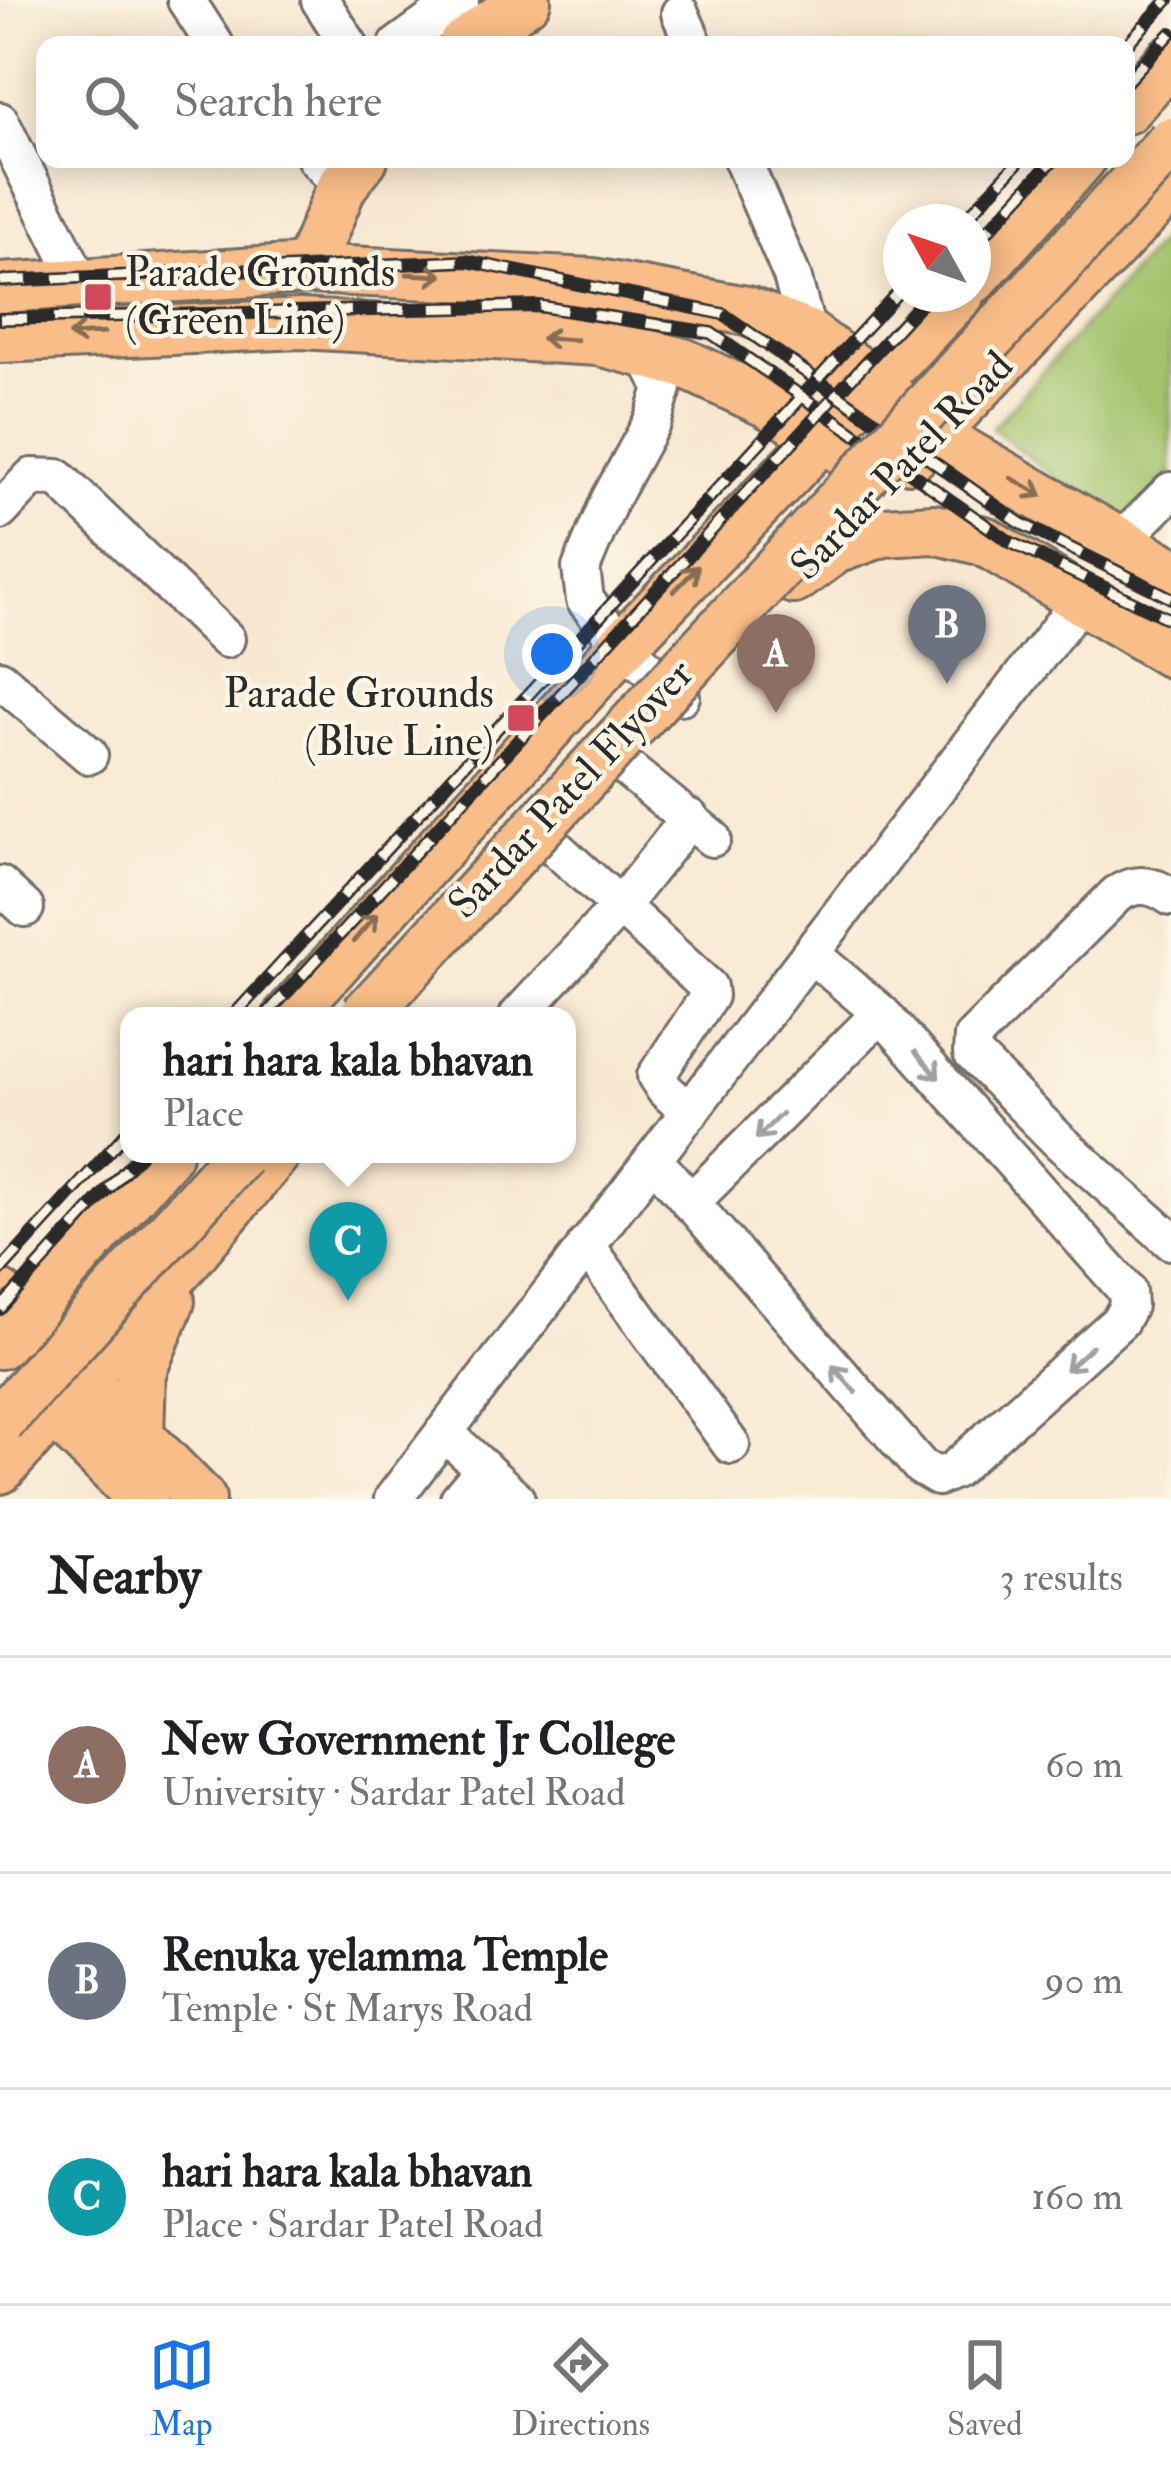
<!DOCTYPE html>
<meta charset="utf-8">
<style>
body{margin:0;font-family:"IM FELL Double Pica",serif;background:#f2f2f2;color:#202124}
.compass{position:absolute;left:883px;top:204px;width:108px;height:108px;border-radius:50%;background:#fff;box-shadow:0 6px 30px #0003;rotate:310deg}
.you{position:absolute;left:552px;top:654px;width:42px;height:42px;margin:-30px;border:9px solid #fff;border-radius:50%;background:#1a73e8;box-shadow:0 0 0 18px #1a73e833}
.badge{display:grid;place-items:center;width:78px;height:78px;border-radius:50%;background:#1a73e8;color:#fff;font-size:39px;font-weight:700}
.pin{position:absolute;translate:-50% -99px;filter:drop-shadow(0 3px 6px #0008)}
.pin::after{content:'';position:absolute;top:63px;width:42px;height:36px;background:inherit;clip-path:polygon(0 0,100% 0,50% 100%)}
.popup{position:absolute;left:120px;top:1007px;width:456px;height:156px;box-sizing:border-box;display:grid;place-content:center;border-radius:24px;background:#fff;filter:drop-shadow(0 3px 9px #0005);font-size:39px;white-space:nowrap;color:#757577}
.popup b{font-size:45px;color:#202124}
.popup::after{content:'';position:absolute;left:50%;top:100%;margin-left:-24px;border:24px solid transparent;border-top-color:#fff}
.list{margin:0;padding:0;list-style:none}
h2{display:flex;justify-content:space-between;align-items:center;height:156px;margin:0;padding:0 48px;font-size:51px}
h2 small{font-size:39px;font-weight:400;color:#757577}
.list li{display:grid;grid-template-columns:78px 1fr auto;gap:36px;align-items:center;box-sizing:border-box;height:216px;padding:0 48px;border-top:3px solid #e0e0e0}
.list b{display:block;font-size:45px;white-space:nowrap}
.list p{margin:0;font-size:39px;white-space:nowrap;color:#757577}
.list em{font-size:39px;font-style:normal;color:#757577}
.icon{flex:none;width:66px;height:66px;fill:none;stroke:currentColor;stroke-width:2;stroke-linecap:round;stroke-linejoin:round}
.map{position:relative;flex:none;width:1171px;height:1499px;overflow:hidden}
.search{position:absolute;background:#fff;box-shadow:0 6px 30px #0003;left:36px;right:36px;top:36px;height:132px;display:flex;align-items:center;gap:30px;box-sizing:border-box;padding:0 42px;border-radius:24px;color:#757577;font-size:45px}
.sheet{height:804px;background:#fff}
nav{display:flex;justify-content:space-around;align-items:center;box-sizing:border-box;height:168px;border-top:3px solid #e0e0e0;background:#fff;font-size:33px;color:#757577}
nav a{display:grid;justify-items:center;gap:6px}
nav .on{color:#1a73e8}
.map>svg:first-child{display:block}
.green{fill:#a2c36c;stroke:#66774c;stroke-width:3}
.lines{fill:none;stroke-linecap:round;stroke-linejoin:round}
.minor-casing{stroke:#736d65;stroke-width:42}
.major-casing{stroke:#736d65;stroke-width:54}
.minor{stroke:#fff;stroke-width:36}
.major{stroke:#f8bd88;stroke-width:48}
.rail-casing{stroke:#2b2b2b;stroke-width:14}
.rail{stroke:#fcf5e5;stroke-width:9;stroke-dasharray:27;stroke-linecap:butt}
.major-bridge-casing{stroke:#736d65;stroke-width:54;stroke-linecap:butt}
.major-bridge{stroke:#f8bd88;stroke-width:48}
.oneway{stroke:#876d55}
.oneway2{stroke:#a0a0a0}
.poi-dot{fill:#d1495b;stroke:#fcf5e5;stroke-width:4.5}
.labels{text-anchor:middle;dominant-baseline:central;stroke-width:9;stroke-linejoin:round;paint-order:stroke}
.poi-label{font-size:42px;fill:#2b2b2b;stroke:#fcf5e5;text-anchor:start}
.street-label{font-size:42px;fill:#2b2b2b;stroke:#fcf5e5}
</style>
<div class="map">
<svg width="1171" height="1499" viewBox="0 0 1171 1499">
<rect width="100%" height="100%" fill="#fcf5e5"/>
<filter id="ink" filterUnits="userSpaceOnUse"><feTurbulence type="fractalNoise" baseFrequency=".00833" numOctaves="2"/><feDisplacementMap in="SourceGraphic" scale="24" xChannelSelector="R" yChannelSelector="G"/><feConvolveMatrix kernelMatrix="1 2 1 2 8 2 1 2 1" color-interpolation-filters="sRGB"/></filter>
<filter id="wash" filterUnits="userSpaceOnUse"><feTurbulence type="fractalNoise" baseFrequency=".004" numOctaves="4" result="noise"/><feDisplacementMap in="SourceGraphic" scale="48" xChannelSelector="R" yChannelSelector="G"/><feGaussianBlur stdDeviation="2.7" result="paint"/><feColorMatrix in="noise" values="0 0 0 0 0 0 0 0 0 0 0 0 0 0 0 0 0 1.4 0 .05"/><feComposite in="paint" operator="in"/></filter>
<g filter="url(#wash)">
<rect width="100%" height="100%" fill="#f8e8d1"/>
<path class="green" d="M1171,229V486L1126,534L992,428Z"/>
</g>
<g filter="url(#ink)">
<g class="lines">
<defs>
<g id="minor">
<path d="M186,0L215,45"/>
<path d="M320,0L349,45"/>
<path d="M680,13L694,45"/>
<path d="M398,45L460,0"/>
<path d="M0,121L80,282"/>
<path d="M316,159L342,186"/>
<path d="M742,159L792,276L808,335"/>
<path d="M645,353L663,388L653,420L610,499L581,568L585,600L622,646L681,696"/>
<path d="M0,511L32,477L58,478L226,639"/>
<path d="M1119,543L1171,491"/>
<path d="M0,679L89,755"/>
<path d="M620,763L712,838"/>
<path d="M0,885L25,908"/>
<path d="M1171,897C1153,884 1136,882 1117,894L973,1037L972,1053L1059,1141L1171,1241"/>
<path d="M518,1016L620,906L549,842"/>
<path d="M690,1112L665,1090L656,1076L709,996L708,987L620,906L690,818"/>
<path d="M653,1159L921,1467L938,1477L954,1470L1120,1321L1128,1306L1127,1291L881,1013L812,955"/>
<path d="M690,1203L881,1013"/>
<path d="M586,1245L731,1445"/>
<path d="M444,1432L516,1499"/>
<path d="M393,1499L1080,601"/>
<path d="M459,1499L484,1469"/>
</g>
<g id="major">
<path d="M463,45L526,0"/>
<path d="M1126,109L1171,59"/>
<path d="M308,269L342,186L363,159"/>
<path d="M973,279L1081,159"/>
<path d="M0,288L308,269L593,283L747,311L808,335L874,383L933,435L1171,572"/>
<path d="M0,338L300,324L599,341L683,363L768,403L850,454"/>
<path d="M910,458L1171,186"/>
<path d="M794,579L835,549L883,532L934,529L984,541L1171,653"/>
<path d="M288,1016L622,646L960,294"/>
<path d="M0,1295L201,1499"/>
<path d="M0,1344L167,1154"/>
<path d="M31,1389L143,1499"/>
<path d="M139,1437L141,1372L170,1301"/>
<path d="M0,1469L130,1327L275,1154"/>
</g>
</defs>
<use href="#minor" class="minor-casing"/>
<use href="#major" class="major-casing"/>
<use href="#minor" class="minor"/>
<use href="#major" class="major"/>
<defs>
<g id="rail">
<path d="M1126,45L1168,0"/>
<path d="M1126,82L1171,33"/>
<path d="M963,222L1021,159"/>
<path d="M973,247L1054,159"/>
<path d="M0,281L467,261L723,314L1020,523L1171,598"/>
<path d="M0,319L538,306L711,333L1010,542L1171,620"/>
<path d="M233,1016L901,289"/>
<path d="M265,1016L929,294"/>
<path d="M0,1271L129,1130"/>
<path d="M0,1309L140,1154"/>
</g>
</defs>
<use href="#rail" class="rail-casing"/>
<use href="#rail" class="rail"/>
<defs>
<g id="major-bridge">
<path d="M364,1016L1171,142"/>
<path d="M0,1421L240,1154"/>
</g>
</defs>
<use href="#major-bridge" class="major-bridge-casing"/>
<use href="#major-bridge" class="major-bridge"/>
</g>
<defs><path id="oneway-shaft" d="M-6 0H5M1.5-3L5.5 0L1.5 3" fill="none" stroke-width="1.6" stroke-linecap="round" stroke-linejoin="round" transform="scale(3)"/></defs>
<g class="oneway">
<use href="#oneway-shaft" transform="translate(425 275) rotate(3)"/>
<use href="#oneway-shaft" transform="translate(86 334) rotate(177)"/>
<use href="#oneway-shaft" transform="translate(559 339) rotate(-177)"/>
<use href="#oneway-shaft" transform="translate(1027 487) rotate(30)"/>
<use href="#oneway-shaft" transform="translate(686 579) rotate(-46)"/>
<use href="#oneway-shaft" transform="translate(365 928) rotate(-49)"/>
</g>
<g class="oneway2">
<use href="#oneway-shaft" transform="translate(927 1065) rotate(49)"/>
<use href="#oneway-shaft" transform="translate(769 1126) rotate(135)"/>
<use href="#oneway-shaft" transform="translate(1079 1358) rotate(138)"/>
<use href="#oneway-shaft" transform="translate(844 1379) rotate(-131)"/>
</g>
</g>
<g class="poi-dot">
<rect x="83" y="282" width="30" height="30" rx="6"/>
<rect x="506" y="703" width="30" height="30" rx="6"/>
</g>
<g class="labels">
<g class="poi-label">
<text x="125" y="273">Parade Grounds<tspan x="125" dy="48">(Green Line)</tspan></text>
<text x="494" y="694" text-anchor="end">Parade Grounds<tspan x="494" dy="48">(Blue Line)</tspan></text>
</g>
<g class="street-label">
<text transform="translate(902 466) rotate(-46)">Sardar Patel Road</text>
<text transform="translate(571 789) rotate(-47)">Sardar Patel Flyover</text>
</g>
</g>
</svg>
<svg class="compass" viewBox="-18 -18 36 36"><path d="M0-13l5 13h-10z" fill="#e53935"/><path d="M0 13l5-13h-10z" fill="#757577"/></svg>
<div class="you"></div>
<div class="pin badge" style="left:776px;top:713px;background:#8d6e63">A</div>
<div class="pin badge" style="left:947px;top:684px;background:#6b7280">B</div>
<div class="pin badge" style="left:348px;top:1301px;background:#0f9aa8">C</div>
<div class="popup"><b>hari hara kala bhavan</b>Place</div>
<div class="search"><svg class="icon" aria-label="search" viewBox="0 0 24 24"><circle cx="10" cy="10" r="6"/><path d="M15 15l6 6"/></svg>Search here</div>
</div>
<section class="sheet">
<h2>Nearby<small>3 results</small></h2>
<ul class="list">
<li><span class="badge" style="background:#8d6e63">A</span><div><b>New Government Jr College</b><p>University · Sardar Patel Road</p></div><em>60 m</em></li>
<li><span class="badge" style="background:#6b7280">B</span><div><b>Renuka yelamma Temple</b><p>Temple · St Marys Road</p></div><em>90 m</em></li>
<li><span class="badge" style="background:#0f9aa8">C</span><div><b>hari hara kala bhavan</b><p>Place · Sardar Patel Road</p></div><em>160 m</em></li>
</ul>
</section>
<nav>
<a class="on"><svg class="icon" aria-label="map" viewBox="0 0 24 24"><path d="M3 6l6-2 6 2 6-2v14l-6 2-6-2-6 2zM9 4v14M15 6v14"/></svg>Map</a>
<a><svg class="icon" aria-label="directions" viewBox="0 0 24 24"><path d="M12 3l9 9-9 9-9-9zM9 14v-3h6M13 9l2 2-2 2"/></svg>Directions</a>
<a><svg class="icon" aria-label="saved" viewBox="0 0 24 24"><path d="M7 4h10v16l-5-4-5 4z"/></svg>Saved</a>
</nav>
